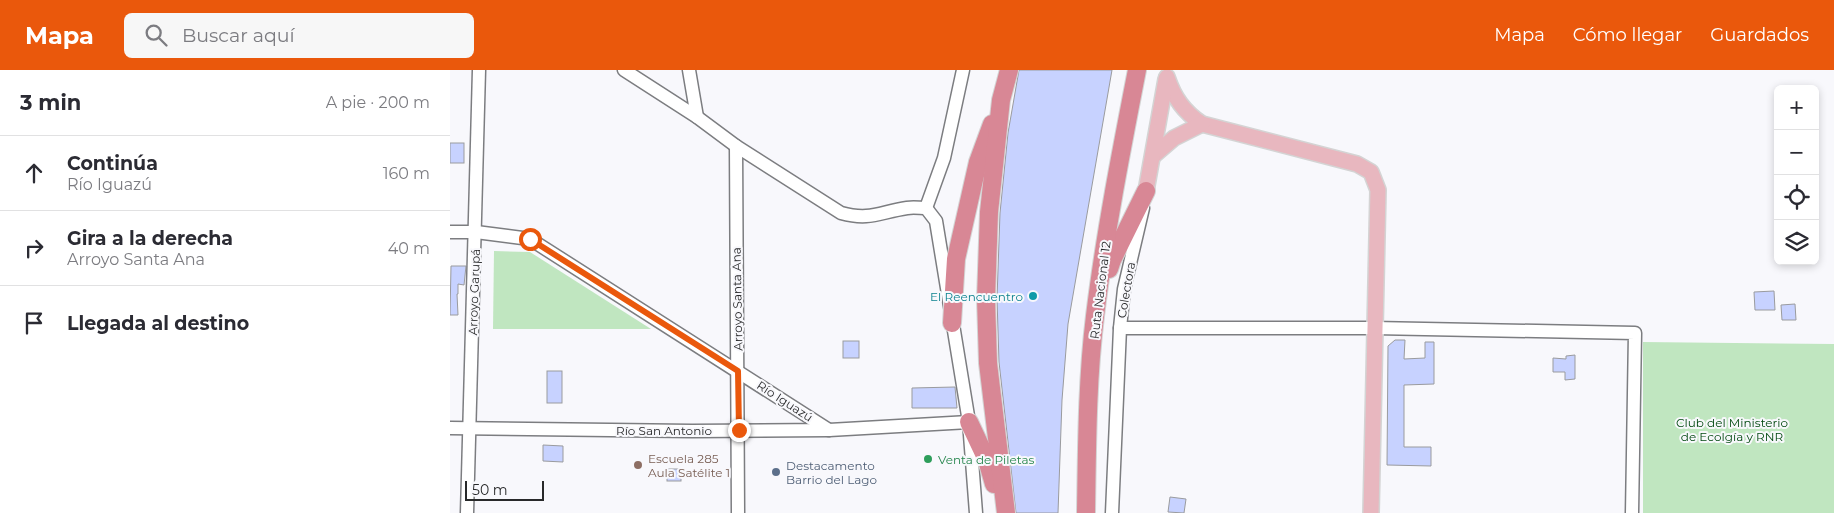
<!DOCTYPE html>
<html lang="es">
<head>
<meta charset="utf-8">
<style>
  body { margin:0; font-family:Montserrat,sans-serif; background:#f7f7f7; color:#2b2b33 }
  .controls { position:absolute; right:15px; top:15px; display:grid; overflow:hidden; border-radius:8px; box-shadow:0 2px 8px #0003 }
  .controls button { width:45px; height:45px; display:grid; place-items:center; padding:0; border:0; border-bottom:1px solid #e1e1e2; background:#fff; color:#2b2b33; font:25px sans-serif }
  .scale { position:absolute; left:15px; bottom:12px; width:79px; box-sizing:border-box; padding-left:5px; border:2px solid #28292a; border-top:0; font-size:14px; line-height:18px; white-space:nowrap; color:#28292a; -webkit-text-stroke:4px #f8f8fc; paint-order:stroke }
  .stop { position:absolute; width:15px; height:15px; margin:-11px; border:4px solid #ea580c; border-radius:50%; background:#fff }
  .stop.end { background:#ea580c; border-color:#fff; box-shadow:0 1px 5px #0008 }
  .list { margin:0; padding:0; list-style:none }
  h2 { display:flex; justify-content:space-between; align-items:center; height:65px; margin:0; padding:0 20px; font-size:21px }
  h2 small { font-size:16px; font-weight:400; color:#7c7c81 }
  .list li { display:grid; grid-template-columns:32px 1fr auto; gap:15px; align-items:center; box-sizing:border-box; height:75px; padding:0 20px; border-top:1px solid #e1e1e2 }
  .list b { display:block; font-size:19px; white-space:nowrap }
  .list p { margin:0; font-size:16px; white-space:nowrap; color:#7c7c81 }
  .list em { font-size:16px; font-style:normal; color:#7c7c81 }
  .icon { flex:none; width:28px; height:28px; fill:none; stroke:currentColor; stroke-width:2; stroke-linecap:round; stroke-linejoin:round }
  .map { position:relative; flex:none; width:1384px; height:443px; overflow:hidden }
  header { display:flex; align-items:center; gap:30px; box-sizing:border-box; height:70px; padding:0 25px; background:#ea580c; color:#fff }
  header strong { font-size:24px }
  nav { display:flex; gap:28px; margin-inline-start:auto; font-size:18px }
  .search { width:350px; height:45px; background:#f7f7f7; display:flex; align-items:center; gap:12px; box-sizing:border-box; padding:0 18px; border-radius:8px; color:#7c7c81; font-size:19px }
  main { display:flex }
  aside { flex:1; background:#fff }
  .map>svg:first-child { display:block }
</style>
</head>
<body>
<header>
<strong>Mapa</strong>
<div class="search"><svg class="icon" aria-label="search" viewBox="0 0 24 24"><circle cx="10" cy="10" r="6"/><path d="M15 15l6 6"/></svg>Buscar aquí</div>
<nav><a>Mapa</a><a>Cómo llegar</a><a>Guardados</a></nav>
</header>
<main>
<aside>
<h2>3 min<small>A pie · 200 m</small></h2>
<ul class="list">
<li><svg class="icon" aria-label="ahead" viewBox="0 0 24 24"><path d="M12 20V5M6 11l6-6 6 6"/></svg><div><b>Continúa</b><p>Río Iguazú</p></div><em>160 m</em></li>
<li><svg class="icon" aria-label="right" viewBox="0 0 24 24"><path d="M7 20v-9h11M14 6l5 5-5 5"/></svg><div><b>Gira a la derecha</b><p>Arroyo Santa Ana</p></div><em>40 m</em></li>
<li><svg class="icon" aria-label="arrive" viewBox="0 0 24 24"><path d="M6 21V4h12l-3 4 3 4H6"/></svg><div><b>Llegada al destino</b></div></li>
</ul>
</aside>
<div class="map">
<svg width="1384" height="443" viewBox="0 0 1384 443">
  <rect width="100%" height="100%" fill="#f8f8fc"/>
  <g fill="#c0e6c0">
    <polygon points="44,181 80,182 201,259 43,259"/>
    <polygon points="1193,272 1384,274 1384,443 1193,443"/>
  </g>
  <g fill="#c7d2ff" stroke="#9a9b9e">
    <polygon points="569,0 662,0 618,254 612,330 608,443 566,443 549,292 547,229 550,143 558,63"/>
    <rect x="0" y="73" width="14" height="20"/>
    <polygon points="1,196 16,196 14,215 8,214 8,224 7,224 8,245 0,245"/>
    <polygon points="1324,221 1325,240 1305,240 1304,222"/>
    <polygon points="1345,234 1346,250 1332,250 1331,235"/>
    <polygon points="945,270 955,270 954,289 975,288 975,272 984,272 984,314 954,315 954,377 981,377 981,396 937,395 938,276"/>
    <rect x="393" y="271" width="16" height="17"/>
    <polygon points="1125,285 1125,309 1115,310 1115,302 1103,302 1103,288 1116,289 1116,286"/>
    <rect x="97" y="301" width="15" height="32"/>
    <polygon points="505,317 507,338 462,338 462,318"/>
    <polygon points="93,375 113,376 113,392 93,391"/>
    <rect x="217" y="399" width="14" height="12"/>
    <polygon points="720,427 736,429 734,443 718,442"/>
  </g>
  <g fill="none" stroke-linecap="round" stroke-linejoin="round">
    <defs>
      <g id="minor">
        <path d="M174 0 247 47 286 76 391 143C420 151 430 142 457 138 463 137 470 138 476 138L486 151 519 352 526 443"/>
        <polyline points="239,0 247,47"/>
        <polyline points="286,76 288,443"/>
        <polyline points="476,138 494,88 513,0"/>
        <polyline points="0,162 26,162 80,169 379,360"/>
        <polyline points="670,258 924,258 1185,263 1182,443"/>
        <polyline points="0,358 242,361 379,360 519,352"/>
        <polyline points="17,443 29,0"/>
        <polyline points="662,443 670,258 674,219 693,138"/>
      </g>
      <g id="major">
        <path d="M717 7C724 28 734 42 752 54L907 94 921 102 928 120 921 443"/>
        <polyline points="703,86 724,68 752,54"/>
        <polyline points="696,121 716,9"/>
      </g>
      <g id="highway">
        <polyline points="659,199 662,190 696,121"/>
        <polyline points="502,253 506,189 528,92 542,54"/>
        <polyline points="519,352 537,390 544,414"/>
        <polyline points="556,443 538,293 536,229 539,142 551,30 559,0"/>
        <path d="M636 443C637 378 637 311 645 246 655 164 671 82 687 0"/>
      </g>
    </defs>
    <use href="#minor" stroke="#7c7d80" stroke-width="15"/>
    <use href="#major" stroke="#d4d4d4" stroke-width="18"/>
    <use href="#highway" stroke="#d4d4d4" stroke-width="20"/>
    <use href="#minor" stroke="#fff" stroke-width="12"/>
    <use href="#major" stroke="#e8b7bf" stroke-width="15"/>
    <use href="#highway" stroke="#d88795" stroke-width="18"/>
  </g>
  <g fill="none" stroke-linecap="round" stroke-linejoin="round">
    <polyline stroke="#ea580c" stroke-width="6" points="80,169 288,301 289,360"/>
  </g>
  <circle fill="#0f9aa8" stroke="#f8f8fc" stroke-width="2" cx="583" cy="226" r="5"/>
  <circle fill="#2e9e5b" stroke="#f8f8fc" stroke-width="2" cx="478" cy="389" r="5"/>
  <circle fill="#8d6e63" stroke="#f8f8fc" stroke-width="2" cx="188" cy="395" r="5"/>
  <circle fill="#5c6f8a" stroke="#f8f8fc" stroke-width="2" cx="326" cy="402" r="5"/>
  <g text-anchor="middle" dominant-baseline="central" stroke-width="4" stroke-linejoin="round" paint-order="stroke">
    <g font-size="12" fill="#28292a" stroke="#f8f8fc">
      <text transform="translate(650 220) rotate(-83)">Ruta Nacional 12</text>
      <text transform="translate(676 220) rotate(-80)">Colectora</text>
      <text transform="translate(24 222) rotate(-88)">Arroyo Garupá</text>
      <text transform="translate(287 229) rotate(-91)">Arroyo Santa Ana</text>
      <text transform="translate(335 331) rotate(33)">Río Iguazú</text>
      <text x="214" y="360">Río San Antonio</text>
    </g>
    <g font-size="12" fill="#0d838f" stroke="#f8f8fc" text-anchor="end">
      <text x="573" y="226">El Reencuentro</text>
    </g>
    <g font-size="12" fill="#01480f" stroke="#f8f8fc">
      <text x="1282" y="352">Club del Ministerio<tspan x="1282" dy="14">de Ecolgía y RNR</tspan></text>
    </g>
    <g font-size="12" fill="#785e54" stroke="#f8f8fc" text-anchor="start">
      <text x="198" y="388">Escuela 285<tspan x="198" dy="14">Aula Satélite 1</tspan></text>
    </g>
    <g font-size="12" fill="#27864d" stroke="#f8f8fc" text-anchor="start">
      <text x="488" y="389">Venta de Piletas</text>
    </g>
    <g font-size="12" fill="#4e5e75" stroke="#f8f8fc" text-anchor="start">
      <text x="336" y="395">Destacamento<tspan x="336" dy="14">Barrio del Lago</tspan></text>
    </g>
  </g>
</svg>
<div class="controls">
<button>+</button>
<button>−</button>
<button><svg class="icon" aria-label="locate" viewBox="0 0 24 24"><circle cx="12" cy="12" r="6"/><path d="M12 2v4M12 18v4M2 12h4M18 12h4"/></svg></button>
<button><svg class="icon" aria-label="layers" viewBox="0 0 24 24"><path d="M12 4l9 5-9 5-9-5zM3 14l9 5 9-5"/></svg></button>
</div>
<div class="scale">50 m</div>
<div class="stop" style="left:80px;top:169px"></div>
<div class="stop end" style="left:289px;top:360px"></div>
</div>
</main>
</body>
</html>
